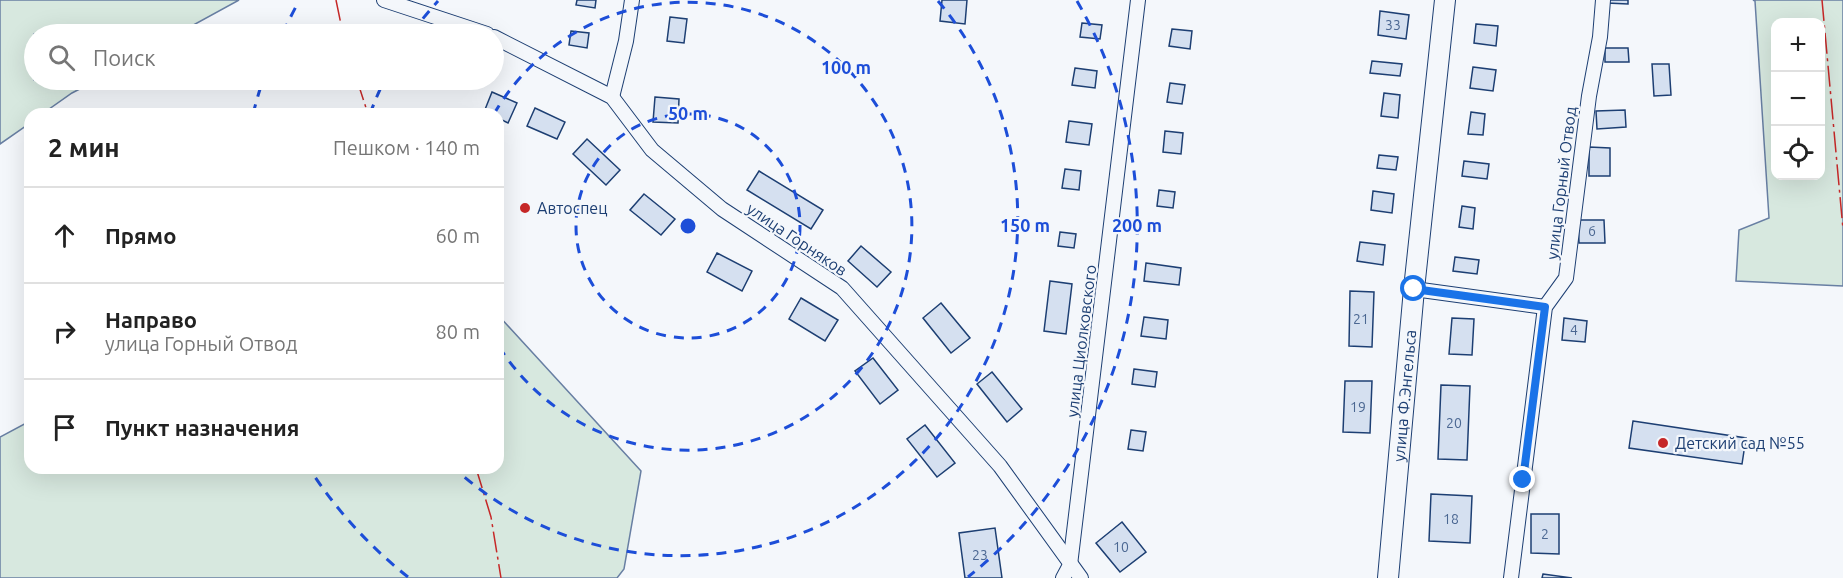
<!DOCTYPE html>
<html lang="ru">
<head>
<meta charset="utf-8">
<style>
  body { margin:0; font-family:Ubuntu,sans-serif; background:#f2f2f2; color:#222 }
  .controls { position:absolute; right:18px; top:18px; display:grid; overflow:hidden; border-radius:12px; box-shadow:0 6px 24px #0002 }
  .controls button { width:54px; height:54px; display:grid; place-items:center; padding:0; border:0; border-bottom:2px solid #e0e0e0; background:#fff; color:#222; font:30px sans-serif }
  .stop { position:absolute; width:18px; height:18px; margin:-14px; border:4px solid #1a73e8; border-radius:50%; background:#fff }
  .stop.end { background:#1a73e8; border-color:#fff; box-shadow:0 2px 6px #0008 }
  .list { margin:0; padding:0; list-style:none }
  h2 { display:flex; justify-content:space-between; align-items:center; height:78px; margin:0; padding:0 24px; font-size:26px }
  h2 small { font-size:20px; font-weight:400; color:#767676 }
  .list li { display:grid; grid-template-columns:39px 1fr auto; gap:18px; align-items:center; box-sizing:border-box; height:96px; padding:0 24px; border-top:2px solid #e0e0e0 }
  .list b { display:block; font-size:22px; white-space:nowrap }
  .list p { margin:0; font-size:20px; white-space:nowrap; color:#767676 }
  .list em { font-size:20px; font-style:normal; color:#767676 }
  .icon { flex:none; width:33px; height:33px; fill:none; stroke:currentColor; stroke-width:2; stroke-linecap:round; stroke-linejoin:round }
  .map { position:relative; flex:none; width:1843px; height:578px; overflow:hidden }
  .search { position:absolute; background:#fff; box-shadow:0 6px 24px #0002; left:24px; top:24px; width:480px; height:66px; display:flex; align-items:center; gap:15px; box-sizing:border-box; padding:0 21px; border-radius:33px; color:#767676; font-size:22px }
  .panel { position:absolute; background:#fff; box-shadow:0 6px 24px #0002; left:24px; top:108px; width:480px; height:366px; border-radius:18px }
  .map>svg:first-child { display:block }
</style>
</head>
<body>
<div class="map">
<svg width="1843" height="578" viewBox="0 0 1843 578">
  <rect width="100%" height="100%" fill="#f4f7fb"/>
  <g fill="#d7e8df" stroke="#687fa3" stroke-width="1.5" fill-rule="evenodd">
    <polygon points="0,0 239,0 177,34 34,34 34,80 97,80 72,93 42,114 30,114 30,123 0,144"/>
    <path d="M1753 0H1843V286L1736 281 1739 230 1769 218 1755 1ZM1820 22V176H1776V22Z"/>
    <polygon points="498,315 641,471 624,569 617,578 0,578 0,437 30,421 30,468 498,468"/>
  </g>
  <g fill="#d5e0f0" stroke="#1d3f73" stroke-width="1.5">
    <polygon points="577,0 596,0 595,8 576,5"/>
    <polygon points="942,0 967,0 965,24 940,21"/>
    <polygon points="1607,0 1628,0 1628,4 1607,3"/>
    <polygon points="1380,11 1409,15 1406,39 1378,35"/>
    <polygon points="670,17 687,19 684,43 667,41"/>
    <polygon points="1082,23 1102,25 1100,39 1080,37"/>
    <polygon points="1476,24 1498,26 1496,46 1474,43"/>
    <polygon points="1172,29 1192,31 1190,49 1169,46"/>
    <polygon points="571,31 589,33 587,48 569,45"/>
    <polygon points="1605,48 1628,48 1629,62 1605,62"/>
    <polygon points="1372,61 1402,64 1400,76 1370,73"/>
    <polygon points="1652,64 1669,64 1671,95 1654,96"/>
    <polygon points="1473,67 1496,70 1493,91 1470,88"/>
    <polygon points="1075,68 1097,71 1095,88 1072,85"/>
    <polygon points="1170,83 1185,85 1182,104 1167,102"/>
    <polygon points="492,92 517,103 508,123 498,118 498,114 489,114 484,112"/>
    <polygon points="1384,93 1400,95 1398,118 1381,116"/>
    <polygon points="655,97 679,99 678,123 653,122"/>
    <polygon points="535,108 565,122 557,139 527,126"/>
    <polygon points="1625,110 1626,127 1597,129 1596,111"/>
    <polygon points="1471,112 1485,114 1483,135 1468,134"/>
    <polygon points="1069,121 1092,124 1089,145 1066,142"/>
    <polygon points="1165,131 1183,133 1181,154 1163,152"/>
    <polygon points="587,139 620,170 606,185 573,154"/>
    <polygon points="1589,147 1610,148 1610,176 1589,176"/>
    <polygon points="1379,155 1398,157 1396,170 1377,168"/>
    <polygon points="1464,161 1489,164 1487,179 1462,176"/>
    <polygon points="1065,169 1081,171 1079,190 1062,188"/>
    <polygon points="759,171 823,210 811,229 747,190"/>
    <polygon points="1159,190 1175,192 1173,208 1157,206"/>
    <polygon points="1373,191 1394,194 1392,213 1371,210"/>
    <polygon points="644,194 675,219 661,235 630,210"/>
    <polygon points="1462,206 1475,208 1473,229 1459,227"/>
    <polygon points="1578,220 1604,220 1605,243 1579,243"/>
    <polygon points="1060,232 1076,234 1074,248 1058,246"/>
    <polygon points="1360,242 1385,245 1383,265 1357,261"/>
    <polygon points="861,246 891,272 877,287 848,261"/>
    <polygon points="717,253 752,271 742,291 707,272"/>
    <polygon points="1455,257 1479,260 1477,274 1453,271"/>
    <polygon points="1146,263 1181,268 1179,285 1144,281"/>
    <polygon points="1050,281 1072,284 1066,334 1044,331"/>
    <polygon points="1350,291 1374,292 1372,347 1349,346"/>
    <polygon points="801,298 838,320 825,341 789,319"/>
    <polygon points="941,303 970,338 951,353 923,318"/>
    <polygon points="1144,317 1168,320 1166,339 1141,336"/>
    <polygon points="1452,318 1474,319 1472,355 1449,354"/>
    <polygon points="1564,318 1587,321 1585,342 1562,340"/>
    <polygon points="873,358 898,390 880,404 855,371"/>
    <polygon points="1134,369 1157,372 1155,387 1132,384"/>
    <polygon points="992,372 1022,409 1007,422 977,384"/>
    <polygon points="1345,381 1372,381 1370,433 1343,432"/>
    <polygon points="1441,385 1470,386 1467,460 1438,459"/>
    <polygon points="1633,421 1746,438 1742,464 1629,448"/>
    <polygon points="925,425 955,463 937,477 907,439"/>
    <polygon points="1131,430 1146,432 1143,451 1128,449"/>
    <polygon points="1431,494 1472,496 1470,543 1429,541"/>
    <polygon points="1531,514 1559,514 1559,554 1531,553"/>
    <polygon points="1122,522 1146,552 1120,572 1096,543"/>
    <polygon points="995,528 1002,578 965,578 959,533"/>
    <polygon points="1543,574 1572,578 1542,578"/>
  </g>
  <g fill="none" stroke-linecap="round" stroke-linejoin="round">
    <defs>
      <g id="street">
        <polyline points="384,0 487,34"/>
        <polyline points="494,37 612,97 652,150 722,209 842,288 1000,466 1081,578"/>
        <polyline points="612,97 626,41 632,0"/>
        <polyline points="1414,289 1545,307"/>
        <polyline points="1063,578 1070,565 1138,0"/>
        <polyline points="1511,578 1545,307 1566,278 1589,96 1600,37 1603,0"/>
      </g>
      <g id="secondary">
        <path id="s1" d="M1388 578 1414 289 1445 0"/>
      </g>
    </defs>
    <use href="#street" stroke="#1d3f73" stroke-width="16"/>
    <use href="#secondary" stroke="#1d3f73" stroke-width="22"/>
    <use href="#street" stroke="#f4f7fb" stroke-width="14"/>
    <use href="#secondary" stroke="#f4f7fb" stroke-width="20"/>
    <g stroke="#c62828" stroke-width="1.5" stroke-dasharray="21 4.5 3 4.5" stroke-linecap="butt">
      <polyline points="336,0 343,34"/>
      <polyline points="1822,0 1843,229"/>
      <polyline points="357,80 368,114"/>
      <polyline points="476,468 491,517 501,578"/>
    </g>
  </g>
  <g fill="none" stroke-linecap="round" stroke-linejoin="round">
    <polyline stroke="#1a73e8" stroke-width="8" points="1414,289 1545,307 1523,480"/>
  </g>
  <g fill="none" stroke="#1d4ed8" stroke-width="3" stroke-dasharray="10 8">
    <circle cx="688" cy="226" r="112"/>
    <path d="M494 114A224 224 0 1 1 498 345"/>
    <path d="M370 114A337 337 0 0 1 384 81M412 33A337 337 0 0 1 438 1M938 1A337 337 0 0 1 454 468"/>
    <path d="M408 577A449 449 0 0 1 311 471M253 114A449 449 0 0 1 263 80M283 33A449 449 0 0 1 299 1M1077 1A449 449 0 0 1 968 577"/>
  </g>
  <g fill="#c62828" stroke="#f4f7fb" stroke-width="2">
    <circle cx="525" cy="208" r="6"/>
    <circle cx="1663" cy="443" r="6"/>
  </g>
  <g text-anchor="middle" dominant-baseline="central" stroke-width="4.5" stroke-linejoin="round" paint-order="stroke">
    <g font-size="14" fill="#4b6792">
      <text x="1393" y="25">33</text>
      <text x="1592" y="231">6</text>
      <text x="1361" y="319">21</text>
      <text x="1574" y="330">4</text>
      <text x="1358" y="407">19</text>
      <text x="1454" y="423">20</text>
      <text x="1451" y="519">18</text>
      <text x="1545" y="534">2</text>
      <text x="1121" y="547">10</text>
      <text x="980" y="555">23</text>
    </g>
    <g font-size="16" fill="#1d3f73" stroke="#f4f7fb">
      <text transform="translate(1561 183) rotate(-83)">улица Горный Отвод</text>
      <text transform="translate(797 239) rotate(34)">улица Горняков</text>
      <text transform="translate(1081 341) rotate(-83)">улица Циолковского</text>
      <text stroke="none"><textPath href="#s1" startOffset="183">улица Ф.Энгельса</textPath></text>
    </g>
    <g font-size="16" fill="#1d3f73" stroke="#f4f7fb" text-anchor="start">
      <text x="537" y="208">Автоспец</text>
      <text x="1675" y="443">Детский сад №55</text>
    </g>
  </g>
  <circle cx="688" cy="226" r="9" fill="#1d4ed8" stroke="#f4f7fb" stroke-width="3"/>
  <g font-size="18" text-anchor="middle" font-weight="bold" fill="#1d4ed8" stroke="#f4f7fb" stroke-width="4.5" stroke-linejoin="round" paint-order="stroke">
    <text x="846" y="74">100 m</text>
    <text x="688" y="120">50 m</text>
    <text x="1025" y="232">150 m</text>
    <text x="1137" y="232">200 m</text>
  </g>
</svg>
<div class="controls">
<button>+</button>
<button>−</button>
<button><svg class="icon" aria-label="locate" viewBox="0 0 24 24"><circle cx="12" cy="12" r="6"/><path d="M12 2v4M12 18v4M2 12h4M18 12h4"/></svg></button>
</div>
<div class="stop" style="left:1414px;top:289px"></div>
<div class="stop end" style="left:1523px;top:480px"></div>
<div class="search"><svg class="icon" aria-label="search" viewBox="0 0 24 24"><circle cx="10" cy="10" r="6"/><path d="M15 15l6 6"/></svg>Поиск</div>
<section class="panel">
<h2>2 мин<small>Пешком · 140 m</small></h2>
<ul class="list">
<li><svg class="icon" aria-label="ahead" viewBox="0 0 24 24"><path d="M12 20V5M6 11l6-6 6 6"/></svg><div><b>Прямо</b></div><em>60 m</em></li>
<li><svg class="icon" aria-label="right" viewBox="0 0 24 24"><path d="M7 20v-9h11M14 6l5 5-5 5"/></svg><div><b>Направо</b><p>улица Горный Отвод</p></div><em>80 m</em></li>
<li><svg class="icon" aria-label="arrive" viewBox="0 0 24 24"><path d="M6 21V4h12l-3 4 3 4H6"/></svg><div><b>Пункт назначения</b></div></li>
</ul>
</section>
</div>
</body>
</html>
